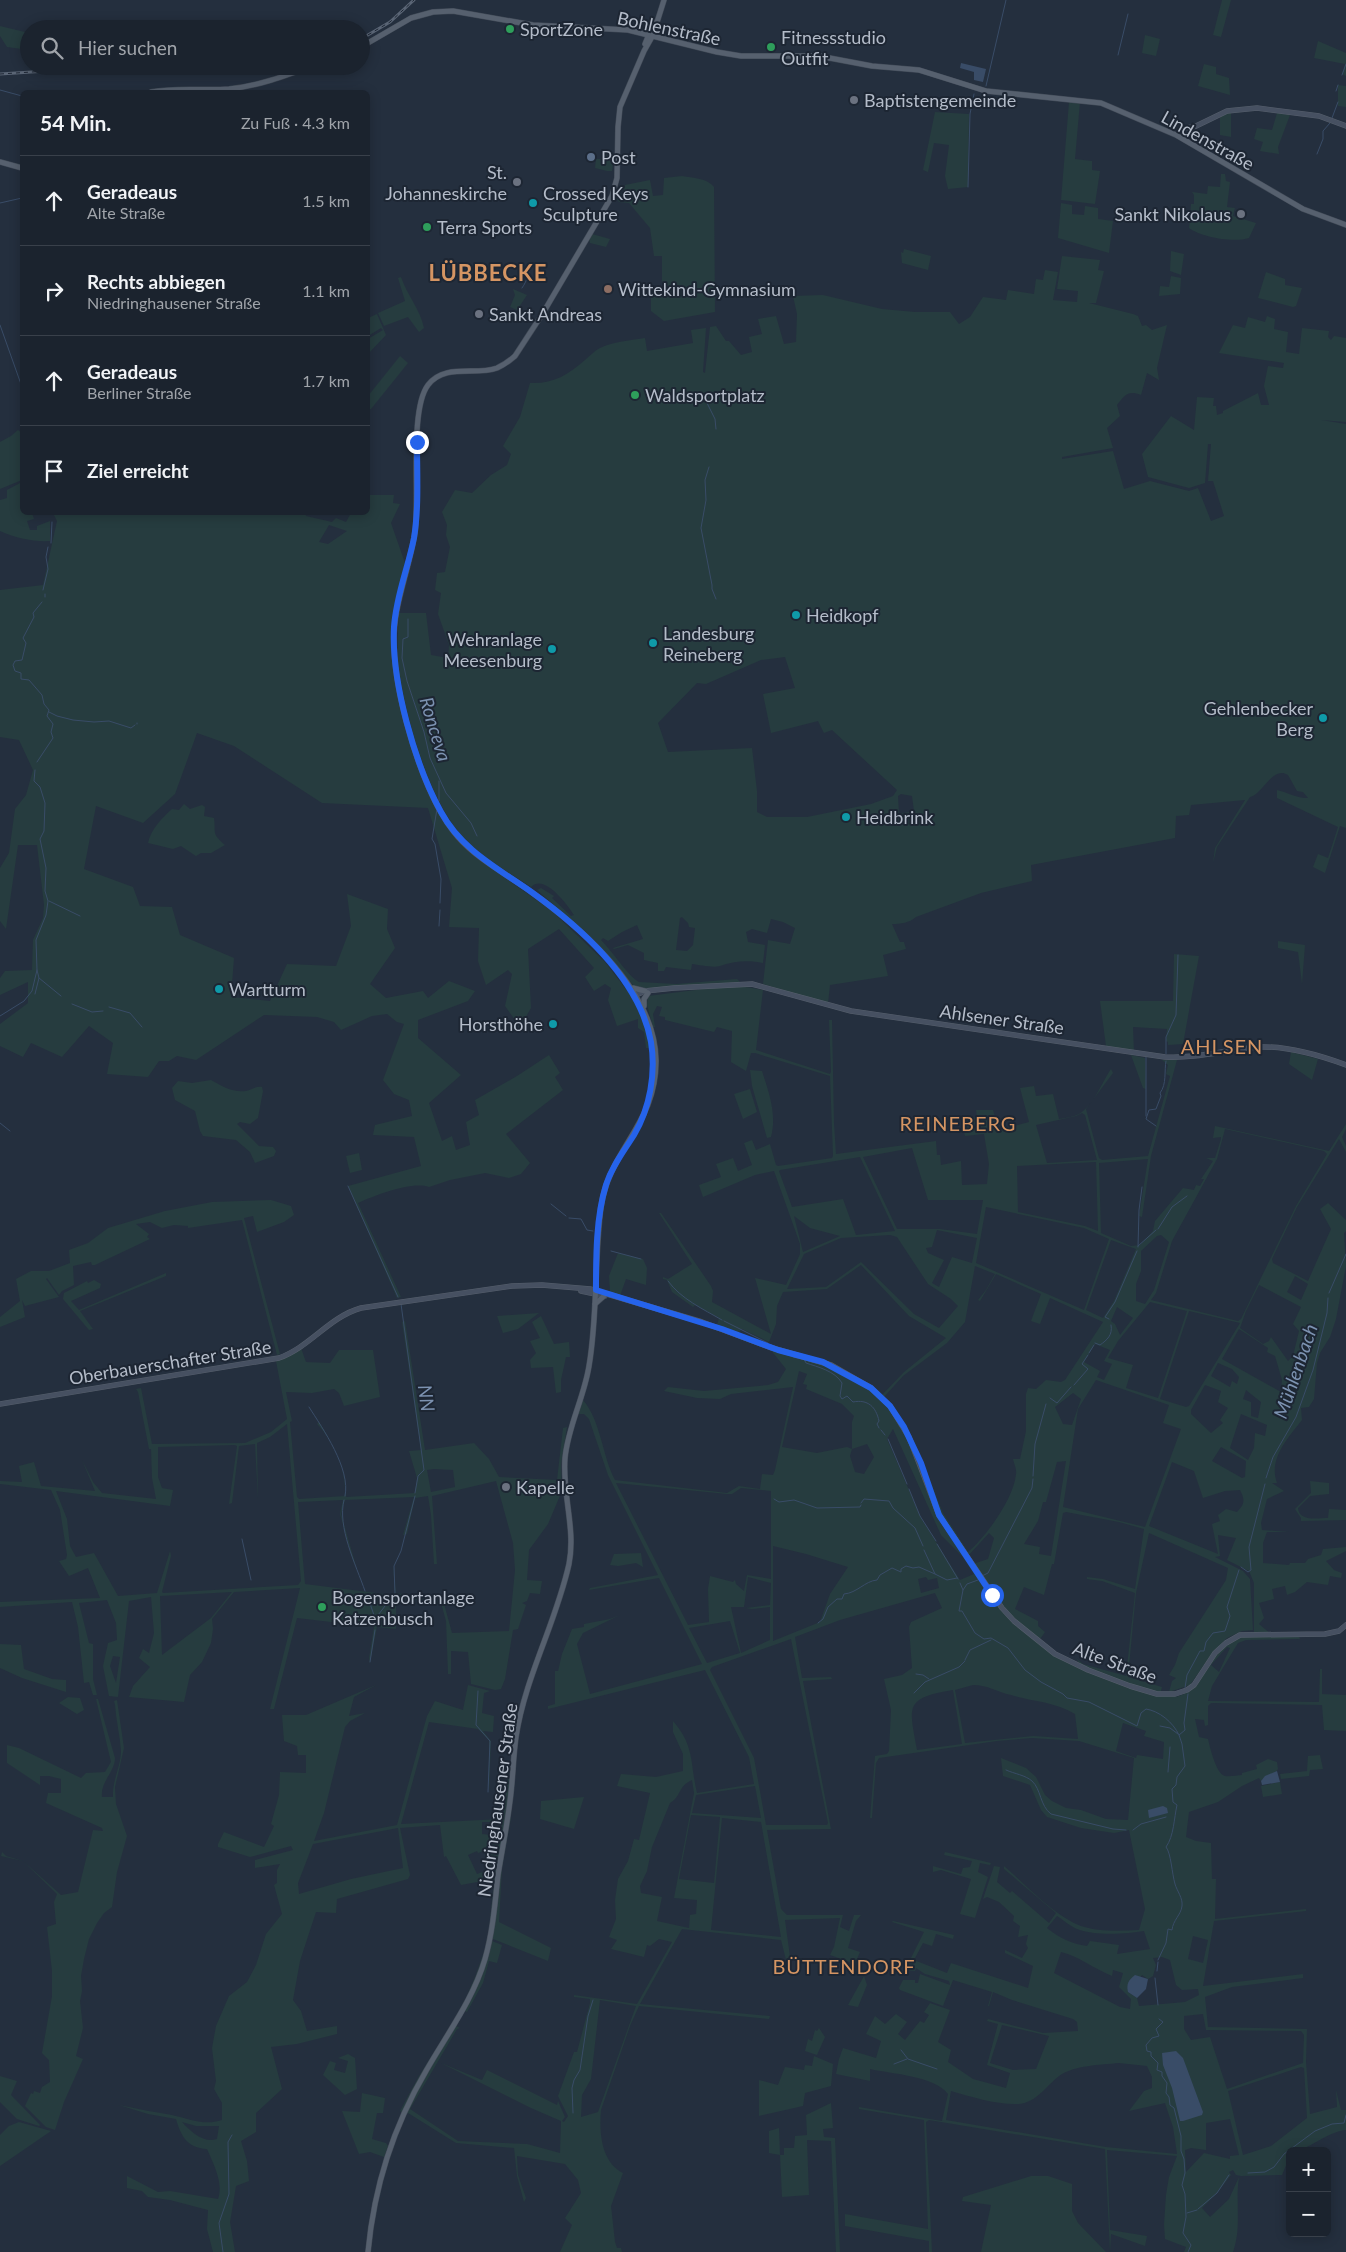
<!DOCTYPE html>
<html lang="de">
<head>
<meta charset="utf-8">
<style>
  body { margin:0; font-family:Lato,sans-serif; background:#242b36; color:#f1f3f6 }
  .controls { position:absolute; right:15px; bottom:15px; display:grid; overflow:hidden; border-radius:8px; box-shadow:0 2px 12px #0003 }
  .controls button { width:45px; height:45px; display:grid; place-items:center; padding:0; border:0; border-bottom:1px solid #39404a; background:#1b232e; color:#f1f3f6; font:25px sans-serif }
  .stop { position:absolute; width:15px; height:15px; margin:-11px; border:4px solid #2563eb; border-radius:50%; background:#fff }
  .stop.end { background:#2563eb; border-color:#fff; box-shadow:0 1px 5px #0008 }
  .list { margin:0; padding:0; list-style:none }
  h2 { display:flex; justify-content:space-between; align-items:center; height:65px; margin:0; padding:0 20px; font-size:21px }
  h2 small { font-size:16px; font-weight:400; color:#a0a4aa }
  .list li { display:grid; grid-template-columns:32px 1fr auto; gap:15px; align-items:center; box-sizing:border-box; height:90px; padding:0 20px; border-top:1px solid #39404a }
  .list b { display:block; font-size:19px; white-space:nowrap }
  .list p { margin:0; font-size:16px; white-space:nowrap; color:#a0a4aa }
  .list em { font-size:16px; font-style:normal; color:#a0a4aa }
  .icon { flex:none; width:28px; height:28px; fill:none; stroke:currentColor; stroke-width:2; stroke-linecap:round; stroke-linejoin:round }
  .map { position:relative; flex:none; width:1346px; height:2252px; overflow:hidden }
  .search { position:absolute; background:#1b232e; box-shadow:0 2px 12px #0003; left:20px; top:20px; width:350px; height:55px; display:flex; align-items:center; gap:12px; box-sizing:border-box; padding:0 18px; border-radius:28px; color:#a0a4aa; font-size:19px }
  .panel { position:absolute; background:#1b232e; box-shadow:0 2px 12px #0003; left:20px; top:90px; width:350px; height:425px; border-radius:8px }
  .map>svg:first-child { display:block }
</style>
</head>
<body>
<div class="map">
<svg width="1346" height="2252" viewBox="0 0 1346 2252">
  <rect width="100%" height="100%" fill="#242f3e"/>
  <g fill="#263c3f" fill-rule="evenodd">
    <polygon points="1222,0 1231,0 1221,37 1213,35"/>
    <polygon points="0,26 29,33 29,50 7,47 0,36"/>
    <polygon points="1145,35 1160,39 1156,56 1142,53"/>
    <polygon points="1318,41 1346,53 1346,76 1342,74 1345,64 1314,58"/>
    <polygon points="1204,64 1216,67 1216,74 1229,78 1230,95 1198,86"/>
    <polygon points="1338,85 1346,86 1346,107 1338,106"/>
    <polygon points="1069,102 1080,102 1075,159 1092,161 1092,170 1100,171 1095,204 1061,200"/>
    <polygon points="935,112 969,114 968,187 948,189 945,176 949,145 934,143 928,172 923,170"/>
    <polygon points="1230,112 1231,113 1231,137 1220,135 1220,116"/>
    <polygon points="1277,113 1290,115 1278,147 1279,154 1260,151 1263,142 1254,139 1257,128 1272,130"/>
    <polygon points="602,154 607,154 607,158 614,158 612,171 607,171 595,168 596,159 602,159"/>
    <path d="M1221 174H1225L1226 181 1230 182 1227 207 1235 208 1233 216 1256 223 1249 238C1233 243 1201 237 1189 228L1191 204H1194V195L1192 192 1207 194 1208 186 1220 187Z"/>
    <path d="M682 176C693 178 707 178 714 187L715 312 664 321 651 311V286H662V256H654L650 228 629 203 619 202 616 198 623 192 625 185 650 180 653 196 663 195 664 178Z"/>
    <polygon points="1061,203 1072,205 1072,214 1084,215 1085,206 1098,208 1098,219 1113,221 1109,253 1058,238"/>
    <polygon points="592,234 610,239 606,247 590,243 589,239"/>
    <polygon points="904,249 931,256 928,270 902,263 901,252 903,253"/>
    <polygon points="1171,251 1184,254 1181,275 1170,271"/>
    <path d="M1062 256 1100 260 1098 270 1104 271 1096 303H1089L1133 314 1138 316 1142 326 1146 325 1152 330 1167 325 1157 368 1159 380 1147 373 1141 395C1128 390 1125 395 1117 405L1120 416 1107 428 1113 448 1062 457V459L1113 451 1124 489 1150 481 1189 491 1198 488 1211 521 1224 516 1213 481H1208L1211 444H1208L1205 483 1189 488 1148 477 1142 454 1171 416 1194 430 1197 397 1214 398 1213 406H1216L1217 415 1223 413V411L1258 393 1261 405H1269L1264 386 1268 366 1283 368 1284 363 1219 353 1233 325 1245 328 1248 317 1265 322 1267 316 1275 319 1274 329 1288 332 1286 352 1299 354 1302 328 1329 331 1328 337 1331 340 1334 336 1346 338V422L1321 420 1346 424V828L1340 826 1325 873 1313 867 1318 854 1328 858 1338 827 1277 798V790C1287 792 1298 799 1308 798L1303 792 1297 791 1288 775C1273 765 1263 794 1250 797L1217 847 1213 863 1215 848 1245 800 1191 805 1189 815 1176 816 1175 838 1031 865 1032 881 981 893 916 917C909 923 901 924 892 924L900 942H904L906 949 883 955 888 976 830 985 828 1004 763 984 768 940 790 944 795 928 783 922 771 919 767 933 752 929 746 932 748 942 765 945 763 963C749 960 733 961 720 966 713 968 700 965 692 964L691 970 666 967 664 971H658V963L644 960V953L628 945 614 949 613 948 643 939 637 925 622 932 608 941 603 938 601 940C612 951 629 977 639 982L676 984 737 979 740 982 643 989 634 986 595 941 537 890 541 888 554 896 552 898 571 916 574 915C567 904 544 873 531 887 505 870 478 855 458 831 427 794 404 711 398 663 397 646 398 630 399 613H426L431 655 448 658 449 645 438 614 441 593 435 590 437 573 445 572 450 547 446 535 447 525 442 512 455 490 472 493 491 475 507 465 511 454 503 446 520 417 530 383C553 384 568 375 585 360 590 356 594 351 600 348 611 342 633 340 645 338L647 351 693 343 691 330 706 328 703 372 705 373 710 327 716 326 726 341H729L741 355 752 352 749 337 762 334 758 319 776 316 784 344 796 342 797 314 793 296 823 295 882 309 915 312H950L959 324 970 317 983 297 1006 300 1008 290 1034 294 1036 279 1043 280 1045 270 1058 272 1053 300 1077 302 1078 291 1057 289ZM785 657 795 688 763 694 771 733 818 721 824 733 832 730 897 790 893 796 871 804 807 817H767L757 812V791L752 748 668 752 658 723 697 683 706 684 761 660ZM901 794 912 796 914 811 899 814 898 796ZM682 917 688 923 689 927 695 928 693 945 687 951 676 950 680 918Z"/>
    <polygon points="1266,272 1285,279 1285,285 1302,288 1296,306 1293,307 1258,298"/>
    <polygon points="1171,276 1181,278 1180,294 1159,296 1160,286 1169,287"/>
    <path d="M401 277C407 295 420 309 424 328L419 332 408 317 384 326 378 313 405 301 398 278Z"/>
    <polygon points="513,289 527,295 517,310 510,307 515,295"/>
    <polygon points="377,314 386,335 368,354 368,339 383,330 381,328 368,336 368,318"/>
    <polygon points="400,356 408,363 371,409 368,410 368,396"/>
    <polygon points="18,430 22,433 21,452 22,480 0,489 0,442 11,436"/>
    <path d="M22 482V512L32 513 34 519 27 521 30 530H37V526L50 521V541C34 542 15 538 0 531V500L7 498V490Z"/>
    <path d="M368 495H394L393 503 400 504 391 523 405 563 393 613 391 640 393 658 399 693 435 805 456 839 470 853 552 911 605 962 632 997 646 1029 649 1048H646L644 1032 638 1028V1019L617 1026 608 1000 611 988 605 984 594 991 585 977 594 968 559 929 528 949 531 1008 520 1027 505 1006 512 974 508 970 486 985 478 961 479 928 449 927 452 888 428 808 322 803 234 746 197 733 175 794 143 823 96 806 84 869 133 887 140 906 172 907 180 935 234 958 231 997 270 1001 287 964 336 966 351 926 347 894 388 909 387 929 395 948 370 984 386 998 423 991 428 998 449 981 475 991 468 1001 418 1020V1038L461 1075 429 1103 442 1141 452 1136 456 1150 470 1145 466 1122 479 1115 475 1100 517 1076 549 1055 560 1073 555 1077 563 1090 506 1134 530 1163 521 1174 509 1178 485 1173 450 1180 429 1187C412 1181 376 1195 358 1203L401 1297 397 1298 348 1186 421 1166 414 1137 373 1135 375 1125 412 1116 409 1100 394 1094 383 1080 404 1024 397 1022 387 1014 372 1016 341 1030 334 1022 317 1017 264 1015 196 1060 177 1056 169 1061H159L148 1077 107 1074 113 1043 89 1026 62 1057 31 1043 23 1057 0 1046V1024L28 1003V982L0 995V978L5 971 32 970 33 940 43 918 44 905 37 845H18L6 929 0 921V868L9 853 15 809 26 795 33 770 19 740 0 737V590L43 585 57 521 53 513 305 512 306 516 332 522 336 518 346 522 351 513 368 512ZM329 525 347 531 328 544 319 542Z"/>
    <path d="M184 804 190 809 202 805 205 807 204 816 214 818C216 833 211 833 225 845L211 853H201L196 856 181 846 173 849 148 843C151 829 162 818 172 809L179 810Z"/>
    <polygon points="1278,941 1305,945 1302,984 1298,952 1278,948"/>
    <polygon points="1174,954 1199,956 1183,1044 1168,1045 1168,1042 1166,1041 1167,1029 1133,1027 1134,1051 1106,1046 1100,1001 1173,1001"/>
    <path d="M735 985 763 990 756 1050 830 1074 831 1072 829 1020H832L834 1123 836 1154 936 1141 937 1155H940L941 1165 961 1161 962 1185 987 1184 989 1164 984 1134 965 1136 961 1119 977 1117 976 1110H993L999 1130 1029 1122 1020 1088 1034 1086 1036 1096 1053 1094 1059 1119C1065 1118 1073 1117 1079 1114 1094 1105 1102 1082 1111 1069L1113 1073 1086 1109 1099 1158 1102 1160 1148 1156 1170 1076 1166 1074 1168 1065 1162 1060H1177L1151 1156 1142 1217 1139 1216 1148 1159 1099 1163 1101 1233 1131 1246 1140 1245 1153 1231 1155 1221 1183 1188 1194 1190 1196 1185 1200 1186 1204 1179H1201L1213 1161 1206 1158H1215L1221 1139V1137L1213 1138 1215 1126 1329 1151 1346 1124V1129L1342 1137 1346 1146V1152L1339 1139 1297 1207 1272 1259 1273 1263 1308 1281 1331 1229 1320 1209 1328 1203 1346 1220V1231L1344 1233 1346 1266 1336 1319 1330 1337 1320 1353 1317 1363 1314 1399 1309 1407 1301 1408 1302 1420C1288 1438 1268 1459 1277 1483H1272L1284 1491 1267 1499 1261 1523 1262 1530 1289 1532H1267L1263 1543V1563L1289 1565 1290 1563H1305L1308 1559 1321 1555 1323 1549 1346 1547V1551L1326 1561 1334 1570 1342 1573 1341 1578 1330 1576 1328 1585 1307 1582 1295 1592 1287 1595 1285 1586 1272 1589 1274 1599 1259 1603 1264 1618 1259 1624 1272 1635H1298L1300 1639 1246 1640 1238 1643 1212 1686 1208 1701 1319 1702 1320 1669H1322V1694L1346 1695V1731L1324 1730 1322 1705 1211 1703 1208 1706V1725L1205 1726 1204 1720 1195 1719 1199 1737 1208 1739C1210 1747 1216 1774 1225 1776 1230 1777 1237 1775 1242 1775V1773L1257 1769 1256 1765 1268 1759 1277 1762 1278 1769C1275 1775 1266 1775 1261 1781L1259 1778 1242 1786 1218 1802 1189 1812 1186 1837 1196 1841 1211 1843 1212 1879H1216L1215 1919 1306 1909V1911L1214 1921 1203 1986 1303 1974V1978L1232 1987 1205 1997 1208 2027 1307 2029 1306 2062 1310 2114 1337 2107 1336 2090 1341 2110H1346V2130C1325 2132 1310 2151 1290 2151V2156L1282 2175 1241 2176 1236 2175 1233 2170 1229 2172 1231 2175 1217 2193 1202 2208 1210 2217 1229 2199 1239 2177C1235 2202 1242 2227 1233 2252H1184L1186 2247 1165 2239 1164 2225 1166 2195 1169 2177 1177 2156 1107 2150 1110 2230 1147 2236 1145 2246 1111 2234 1110 2252 1105 2149 929 2120 926 2122 932 2252H929V2241L845 2226V2214L928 2229 924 2120 859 2109V2107L942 2121 948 2094C935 2076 892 2074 870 2069V2081L836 2074 839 2059 843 2048 876 2058 881 2041 866 2034 875 2016 885 2024 896 2014 907 2022 898 2034 905 2040 920 2021 924 2023 929 2015 924 2012 930 2003 950 2010 938 2042 951 2050 948 2062 973 2079 1006 2088 1010 2073 987 2065 998 2024 987 2021 988 2019 1043 2033 1078 2031 1077 2022 1073 2019 1012 2000 993 1992 989 2006H988L992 1992 953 1980 943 2006 900 1990 899 1988 903 1980H915V1983H918L920 1974 950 1985 949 1981 925 1974 916 1968 915 1971 905 1970 924 1932 892 1922 893 1921 954 1935 953 1939 936 1934 932 1946 923 1943 914 1960 947 1973 951 1963 1028 1988 1033 1966 1005 1953V1950L1022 1958 1028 1948 1026 1944 1028 1935 1018 1937 1020 1926 1013 1921 1014 1916 999 1902 987 1897 983 1899 994 1866 1000 1867 997 1882 1010 1893 1012 1891 1049 1923 1056 1913 1004 1869V1866C1026 1885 1054 1916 1081 1926 1099 1932 1120 1931 1139 1930L1145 1909 1129 1830 1114 1833 1081 1828 1047 1817 1041 1810 1030 1785 1003 1776 1001 1758 1026 1768 1036 1777 1045 1795 1052 1801 1066 1808 1081 1810 1106 1819 1128 1820 1134 1758 1079 1741 1032 1738 997 1741 879 1758 876 1763 872 1818H870L875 1756 887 1754 889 1751 891 1710 884 1679 902 1675 912 1668 909 1627 911 1622 942 1608 935 1593 840 1620 795 1637 802 1678 831 1677 832 1679 803 1681 831 1829 767 1830 781 1909 787 1915H843L840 1927 849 1931 854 1915H861L856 1921 848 1948 860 1952 855 1964 830 1955 834 1947 840 1918 785 1920 791 1964H787L781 1940 682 1929 640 2004 770 2016 769 2019 639 2006 630 2026 601 2110C599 2132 601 2162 623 2173L611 2206 615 2242 617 2248H621L622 2252H560L572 2225 565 2218 581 2193 578 2180 565 2164 517 2156 518 2175 526 2198 524 2202 517 2176 514 2148 456 2143 408 2113 406 2115 400 2111 419 2076 462 2007 475 1977 484 1952 489 1930 494 1881 488 1880 461 1885 446 1856 444 1857 440 1825 400 1828 410 1875 408 1879 337 1899 336 1913 316 1912 300 1961 293 2000 301 2011 307 2031 337 2026V2034L297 2044 271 2047 282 2089 256 2113V2132L241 2141 247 2161 249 2181 236 2186 230 2222 235 2252H213L207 2229 208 2210 170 2200 148 2197 142 2191 127 2188V2176L158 2192 170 2191 218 2199C224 2183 213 2163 207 2149 187 2148 181 2136 176 2119L148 2114 119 2105C137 2109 155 2112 172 2115 189 2119 204 2126 222 2120V2103L214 2089 216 2081 212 2048 216 2026 229 1996 247 1982 256 1965 266 1934 282 1914 274 1885 277 1883V1870L280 1864 255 1868V1860L293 1850 291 1846 250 1857 218 1847V1844L224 1832 264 1847 274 1826 271 1824 279 1795 280 1772 306 1773V1755H298L297 1746 284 1741 282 1715H306L376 1685 354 1697 349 1716 365 1713 350 1721 345 1727 324 1813 314 1841 397 1825 427 1716 435 1701 463 1710 468 1685 490 1691 484 1693 482 1713 494 1716 493 1732 483 1731 491 1741 489 1793V1740L478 1729 429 1722 401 1824 502 1819 508 1779H515L509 1818H511L502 1868 499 1922 551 1948 548 1961 493 1939 492 1941 502 1945 497 1963 489 1961 483 1983 467 2012 465 2011 456 2026 460 2028 457 2029 410 2109 458 2141 527 2144 560 2153 561 2121 531 2108 441 2063 482 2080 487 2070 557 2105 558 2101 565 2117 562 2121 564 2122 568 2116 558 2096 574 2052H577L590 2003V1999L574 1997V1995L637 2004 672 1942 659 1939 650 1946 647 1945 644 1957 611 1949 617 1940 609 1937 616 1919 615 1900 618 1879 628 1861 634 1839 639 1840 650 1793 617 1786 621 1774 656 1777 683 1771V1754L673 1732V1721C695 1746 690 1764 697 1793L754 1784 749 1757 705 1670 548 1709V1706L555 1704V1671H558L562 1654 572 1629 584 1627V1624L610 1619 620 1615 583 1633 577 1644 590 1694 702 1664 659 1578 589 1590 590 1588 658 1575 608 1475 589 1419 584 1414H578L583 1400C601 1421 602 1455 615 1480L727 1493 739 1486 760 1489 762 1474 773 1475 775 1470 793 1387 731 1394 720 1399 697 1398 664 1391 668 1387 704 1391 768 1385 778 1382 786 1369 770 1349 821 1360 820 1362 852 1381 854 1379 873 1392 897 1416V1412L913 1440 943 1513 968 1552C986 1537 1014 1498 1016 1474 1017 1469 1014 1464 1013 1459H1020L1026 1431V1394L1028 1388 1036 1389 1046 1380 1061 1382 1065 1380 1103 1322 1050 1298 1040 1324 1031 1321 1041 1294 996 1274 980 1301 978 1300 986 1290 995 1274 975 1266 965 1322 947 1343 903 1376 884 1397 882 1395 904 1372 946 1338 909 1316 861 1265 827 1289 783 1292 777 1306 776 1324 769 1342 742 1329 738 1333 717 1325 719 1318 695 1305 693 1307 672 1292 667 1280 663 1279V1277L668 1279 692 1264 659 1213H661L711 1286 713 1291 712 1302 771 1334 755 1278 786 1285 800 1254V1244L774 1171 755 1175 703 1197 699 1185 721 1177 716 1164 733 1158 738 1171 752 1165 744 1143 752 1140 756 1150 770 1144 776 1165 778 1166 832 1158 833 1156 830 1076 755 1053H751L746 1071 731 1062 732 1031 717 1027 714 1032 665 1020V1017L659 1016 662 1007 657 1006 653 1014 655 1027H653L647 1005 648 996ZM1082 1113 1085 1115 1097 1160 1047 1163 1036 1125 1076 1116ZM1225 1129 1324 1151 1327 1154 1296 1206 1241 1319 1238 1321 1151 1300 1156 1293 1172 1241 1217 1159ZM912 1148 928 1200H983L977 1234 940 1229H897L863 1157ZM860 1157 895 1231 856 1235 843 1199 792 1207 779 1171 780 1170ZM1096 1162 1098 1231 1085 1226 1018 1212 1017 1166ZM986 1207 1084 1228 1109 1239 1084 1310 976 1263ZM794 1216 810 1228 840 1236 803 1252ZM937 1230 977 1238 972 1263 952 1257 939 1287 932 1283 944 1260 928 1253 926 1248 932 1247ZM890 1235 897 1237 928 1284 951 1299 958 1306 939 1328 914 1314 861 1262 826 1287 787 1289 804 1254 841 1238ZM1161 1235 1169 1242 1154 1290 1145 1304 1136 1301V1284L1141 1271V1251L1157 1236ZM1111 1240 1136 1249 1114 1301 1103 1318 1086 1310ZM1295 1276 1308 1284 1301 1300 1287 1292ZM1259 1285 1301 1307 1293 1324 1299 1331 1293 1356 1288 1361 1271 1337 1269 1341 1263 1344 1240 1328 1246 1311ZM1150 1302 1187 1311 1158 1398 1126 1388 1133 1365 1108 1358 1118 1341ZM1117 1307 1133 1318 1120 1335 1115 1324 1111 1321ZM1189 1311 1240 1323 1189 1406 1186 1407 1160 1399ZM1239 1329 1268 1348 1267 1352 1275 1356 1282 1380 1281 1392 1222 1359ZM1095 1344 1110 1350 1104 1361 1112 1364 1104 1380 1097 1377 1100 1371 1084 1362ZM1218 1363 1232 1369 1239 1377 1237 1384 1232 1381 1230 1387 1211 1376ZM799 1371 807 1374 803 1384 807 1385 806 1389 842 1404 854 1416 852 1422V1449L847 1447 817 1453 782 1447ZM1096 1380 1169 1405 1163 1423 1181 1429 1145 1527 1063 1507 1078 1409ZM1205 1385 1221 1391 1218 1402 1228 1408 1220 1420 1223 1423 1211 1433 1191 1414V1410ZM1246 1390 1261 1402 1258 1418 1251 1416V1402L1243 1399ZM1073 1393 1081 1399 1072 1425 1063 1424 1055 1407ZM1241 1414 1267 1425 1265 1436 1255 1433 1254 1448 1248 1460 1230 1448ZM893 1429 941 1535 962 1556 974 1574 960 1580 921 1518 887 1439ZM867 1444 874 1457 864 1474 855 1472 850 1456 852 1449ZM1221 1447 1246 1461 1245 1477 1242 1478 1212 1461ZM1066 1461 1051 1556 1039 1554 1040 1547 1024 1544 1038 1521 1043 1502H1046L1057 1462ZM1172 1462 1194 1471 1203 1498 1225 1491 1240 1490C1245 1500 1245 1504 1237 1512L1226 1509 1218 1515 1220 1521 1212 1524 1218 1554 1149 1526ZM616 1483 727 1494H732L741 1488 771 1491V1579L747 1575 744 1591 736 1584 735 1580 733 1582 710 1576 708 1589 709 1622 688 1625ZM1066 1512 1119 1522 1144 1529 1135 1589 1103 1579 1087 1577V1579L1102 1581 1135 1593 1126 1676 1083 1664 1076 1658 1080 1664 1055 1654 1038 1642 1045 1632 1038 1626V1621L1015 1609 1024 1587 1044 1595 1052 1564H1054L1063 1513ZM989 1533 994 1538 988 1559 973 1564 968 1556ZM1149 1533 1228 1568 1226 1580 1179 1653 1175 1665 1169 1675 1176 1678 1172 1681 1169 1692 1190 1685 1211 1655 1227 1638 1242 1631 1253 1630 1250 1579 1243 1571 1215 1557 1220 1556 1218 1535 1236 1538 1227 1560 1249 1571 1254 1583V1635C1208 1638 1210 1686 1179 1696 1175 1698 1165 1695 1160 1695L1162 1687 1128 1677 1136 1593ZM773 1546 806 1554 848 1567 830 1594 820 1622 773 1641ZM748 1577 771 1583 770 1605 746 1608 752 1609 770 1607V1640L741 1653 731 1607H744ZM926 1577 928 1580 937 1578 939 1588 921 1593 918 1579ZM730 1621 740 1653 707 1663 689 1628ZM791 1639 828 1823 827 1825H766L754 1758 710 1670 712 1667ZM1227 1647 1230 1648 1219 1672 1211 1665ZM973 1685C988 1685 997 1692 1011 1695 1034 1702 1053 1701 1075 1714L1078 1739 1033 1736 965 1743 955 1690ZM953 1690 962 1744 917 1750C909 1706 904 1698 953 1690ZM1123 1723 1146 1731 1144 1736 1164 1742 1163 1759 1137 1755 1136 1758 1116 1751ZM692 1780 694 1793 674 1898 697 1900 696 1914 690 1915 689 1928 657 1921 662 1897 641 1893 640 1886 647 1871 652 1847 670 1803C681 1797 678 1786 692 1780ZM755 1786 761 1818 692 1813 696 1795ZM691 1815 720 1817 714 1883 679 1879ZM722 1818 761 1822 781 1937 711 1930ZM482 1822H502L500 1836 482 1834ZM398 1828 403 1868 351 1879 299 1894 298 1883 313 1844ZM488 1849 490 1862 487 1877 485 1871 477 1874 468 1855 477 1851 478 1853ZM1057 1916C1063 1920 1070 1926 1077 1929 1095 1936 1126 1934 1144 1931L1150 1949 1117 1954 1119 1945 1090 1941 1087 1946C1072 1944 1059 1938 1047 1928ZM1193 1936 1208 1940 1203 1963 1188 1959ZM1061 1952C1079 1956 1094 1969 1112 1976L1113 1970 1123 1973 1119 1987 1131 1999 1130 2009 1120 2007 1054 1973ZM1162 1957 1170 1960 1176 1985 1182 1990 1198 1989 1199 1995 1185 2002 1139 2006 1137 1998 1128 1992 1142 1975 1148 1979 1153 1976 1156 1965 1153 1958ZM600 2000 636 2006 598 2112 581 2117 582 2095 591 2079ZM1203 2014 1206 2030 1301 2031 1304 2035 1303 2063 1227 2089 1210 2037 1191 2040 1184 2029V2016ZM1002 2025 1049 2036 1036 2069 1013 2070 990 2063ZM1119 2063 1147 2066 1152 2077V2088L1144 2091 1129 2111 1165 2103 1173 2127 1177 2154 1106 2147 946 2120 951 2091C972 2097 997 2105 1019 2104 1037 2102 1046 2086 1059 2076 1075 2065 1100 2065 1119 2063ZM1301 2067 1304 2068 1307 2118 1271 2146 1243 2155 1228 2091ZM1230 2119 1239 2155 1230 2156V2159L1204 2153 1186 2172 1185 2150 1191 2148 1206 2150V2123ZM182 2122 196 2126H219L217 2139C204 2144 190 2131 182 2122Z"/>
    <polygon points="1291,1052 1318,1059 1312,1080 1289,1064"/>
    <polygon points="1131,1055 1145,1058 1146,1089 1143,1088"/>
    <path d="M750 1070 762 1071C769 1093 777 1114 771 1137L767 1138 752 1086Z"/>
    <path d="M211 1080C222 1086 233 1093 246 1091 252 1089 257 1086 262 1087L263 1091 258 1118 250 1124 240 1122 237 1124 259 1146 273 1147 276 1151 274 1156 255 1163 250 1152 236 1140 203 1136 200 1131 195 1111 175 1100 172 1088 178 1081 192 1083Z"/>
    <polygon points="750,1089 757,1112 743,1119 734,1094"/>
    <polygon points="359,1153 362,1170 350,1173 346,1156"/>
    <polygon points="271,1200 291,1206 294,1215 284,1222 257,1232 253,1216 244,1218 280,1354 277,1355 242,1220 188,1228 188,1226 174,1225 162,1228 150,1222 136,1224 149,1234 147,1237 150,1239 95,1265 92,1265 91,1262 73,1266 74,1285 62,1291 59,1295 47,1278 46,1279 59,1297 25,1306 22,1300 25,1317 0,1327 0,1317 20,1301 16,1279 31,1271 49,1271 70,1263 69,1250 88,1243 108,1228 165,1211 212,1202"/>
    <polygon points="618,1253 643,1259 647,1268 646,1285 626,1279 620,1296 610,1292 609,1276"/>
    <polygon points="166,1273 166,1276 80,1311 93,1329 89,1330 63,1299 64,1293 87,1281 88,1283 94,1280 101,1284 100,1288 71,1301 79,1310"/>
    <polygon points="539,1313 518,1329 503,1333 497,1316"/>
    <polygon points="541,1316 554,1344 569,1342 570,1357 566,1357 561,1380 561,1392 556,1393 553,1367 531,1368 530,1360 536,1353 530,1341 540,1338 532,1322"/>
    <path d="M405 1321 425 1450 474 1443 489 1459 499 1477 557 1480 563 1428 567 1427 561 1465 562 1491 548 1524 529 1550 527 1580 542 1581 540 1594 530 1593 527 1601 522 1603 526 1605 518 1629 513 1630 505 1679 501 1689 495 1690 471 1684 468 1652 451 1651V1674H448L446 1621 441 1603 396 1598V1629L377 1627 370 1663 369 1658 374 1627 297 1618 274 1709H270L300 1588 234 1592 212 1619 213 1629 211 1643 202 1662 190 1675 184 1702 129 1697 133 1686 150 1667 139 1658 143 1649 149 1653 154 1633 151 1597 129 1601 118 1697 109 1696 103 1666 108 1643 117 1640 116 1623 107 1600 79 1603 89 1643 93 1644V1679L97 1695H93L89 1682 84 1683 78 1627 72 1602 0 1607V1602L100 1598 88 1568 69 1576 59 1561 66 1559 67 1555 60 1510 51 1490 0 1484V1481L22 1482 19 1466 34 1462 41 1486 95 1491 82 1460 93 1482 102 1493 156 1499 152 1478 151 1449H149L138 1392 136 1389 141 1388 152 1444 245 1443 271 1432 287 1419 276 1361 301 1348 306 1362 330 1363 339 1350H373L380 1397 344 1406 339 1393 334 1389 312 1393 286 1392 292 1421 290 1422 297 1497 299 1499 345 1496C347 1473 334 1441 317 1424L319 1422C333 1444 347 1470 346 1497L415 1493 417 1478 409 1451 421 1450 402 1322ZM287 1424 301 1581 298 1585 163 1593 162 1592 171 1556 170 1551 157 1593 118 1596 94 1553 76 1557 70 1546 67 1519 56 1491 170 1506 173 1490 162 1488 158 1477V1447L235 1445 237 1446 229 1504 232 1503 239 1446 255 1444 258 1500 257 1443 270 1437ZM434 1469 453 1470 455 1487 431 1492 427 1470ZM496 1481 513 1543 515 1570 509 1631 452 1633 443 1600 420 1598 419 1596 396 1593 393 1564 395 1593 392 1595 305 1584 298 1502 343 1500 340 1514 353 1560 356 1566 341 1514 345 1500 414 1497 403 1535 407 1534 415 1498 428 1496 431 1515 434 1564H437L432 1496ZM232 1592 211 1618 162 1655 160 1596ZM113 1656 120 1657 116 1683 110 1666Z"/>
    <path d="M1310 1481 1329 1483V1494L1310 1496 1298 1508C1299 1522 1318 1518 1328 1518L1329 1509 1346 1510V1520L1301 1521V1518L1295 1509 1311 1493Z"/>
    <polygon points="641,1553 643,1567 636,1563 618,1566 610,1565 614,1554"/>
    <polygon points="0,1644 21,1645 24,1669 52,1679 66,1680 66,1692 22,1678 0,1668"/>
    <polygon points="68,1697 80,1698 84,1710 77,1714 59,1703"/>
    <path d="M96 1699H98L115 1758C115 1772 100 1782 102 1797H113C112 1781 121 1766 121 1751 120 1736 116 1720 115 1705L114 1701 117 1700 124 1748 115 1787 116 1804 127 1836 117 1872 112 1907 104 1913 97 1923 89 1939 84 1959 81 1976 82 1991 80 2001 83 2028 76 2056 83 2059 64 2102 55 2130 46 2127 25 2106 31 2093 33 2094 34 2091 40 2093 42 2087 50 2082 49 2060 42 2053 52 1996V1971L47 1927 56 1924 54 1902 57 1894 23 1861 1 1856 2 1852 6 1856 23 1861 61 1895 78 1892 93 1830 103 1831 102 1828 46 1803 48 1793H61V1779L49 1776H40V1785L7 1763V1745L19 1748 81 1778 86 1773 105 1772 111 1762Z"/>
    <polygon points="1320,1755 1323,1769 1310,1770 1309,1776 1281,1779 1280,1774 1307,1771 1308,1756"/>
    <polygon points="1280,1782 1282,1794 1263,1797 1261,1786"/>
    <polygon points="584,1797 574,1829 540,1819 541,1801"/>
    <polygon points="945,1852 991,1863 990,1865 980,1863 978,1872 988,1877 975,1918 960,1914 971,1879 941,1870 933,1872 933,1866 961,1874 963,1868 970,1867 972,1861 944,1855"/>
    <polygon points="864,1976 867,1985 858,2007 848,2005"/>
    <polygon points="819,2028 825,2037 817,2055 805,2051 808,2039 812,2041 815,2030 817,2031"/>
    <polygon points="348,2054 355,2058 357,2089 345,2095 323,2075 330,2061 336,2063 334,2070 345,2073 348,2061 338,2058"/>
    <polygon points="814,2056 833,2064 831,2086 805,2093 803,2106 759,2116 759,2080 778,2085 785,2067 804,2070 805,2065 812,2066"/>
    <polygon points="0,2076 17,2081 11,2095 40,2125 39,2126 17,2119 0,2102"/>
    <polygon points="362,2093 385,2098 383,2113 377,2113 372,2139 386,2143 388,2146 384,2157 370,2152 359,2154 342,2111 360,2112"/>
    <polygon points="831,2103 833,2128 823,2129 824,2137 835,2138 840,2252 836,2252 831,2141 807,2140 809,2195 782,2197 780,2155 784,2155 784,2148 794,2148 795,2136 807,2135 806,2115"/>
    <polygon points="19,2122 51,2131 0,2166 0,2135 9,2126"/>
    <polygon points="779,2128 780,2155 769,2153 769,2131"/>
    <polygon points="1031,2176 1048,2176 1072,2184 1072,2211 1078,2223 1106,2252 981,2252 991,2205 962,2201 963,2197"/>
  </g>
  <g fill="#394c67">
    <polygon points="961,63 986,69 983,82 974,80 974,72 960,68"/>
    <polygon points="1277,1771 1280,1782 1262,1785 1261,1781 1265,1776"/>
    <polygon points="1163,1806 1167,1808 1168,1813 1149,1818 1148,1810"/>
    <path d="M1135 1975 1148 1979 1146 1989 1137 1998 1128 1992C1126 1983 1129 1980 1135 1975Z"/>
    <polygon points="1176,2051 1183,2058 1203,2112 1202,2115 1183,2121 1180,2121 1172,2088 1163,2065 1162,2053"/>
  </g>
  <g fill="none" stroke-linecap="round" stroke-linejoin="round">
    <g stroke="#394c67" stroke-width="1">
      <polyline points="1118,55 1128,14"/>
      <polyline points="1342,75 1346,64"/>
      <polyline points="986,86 1006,0"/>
      <polyline points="0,90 22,96"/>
      <polyline points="1336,91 1338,85"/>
      <polyline points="1332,118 1338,102"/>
      <polyline points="1317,154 1323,139 1323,131 1330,123"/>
      <polyline points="968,187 970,114 974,94"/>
      <polyline points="0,203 22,198"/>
      <path d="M522 288C528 280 528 272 533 264"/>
      <polyline points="0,325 22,387"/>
      <polyline points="704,397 715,419 716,429"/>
      <polyline points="709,467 705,480 706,500 701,528 712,585 712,589 716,599"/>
      <polyline points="51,543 52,522"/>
      <polyline points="43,590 48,569 46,557 48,547"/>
      <polyline points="45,597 45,594"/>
      <polyline points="408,619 408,637 403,639 402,658 407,681 424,732 430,758 446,793 471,823 477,836"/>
      <polyline points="49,712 57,716 73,720 94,722 109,721 131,728 135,725"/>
      <polyline points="137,724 137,723"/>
      <polyline points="37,762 53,738 51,732 53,724 47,716 49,710 44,704 42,695 29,680 21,679 21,673 15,671 13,665 15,661 22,660 26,643 23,638 34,617 33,613 42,602"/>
      <polyline points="439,801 439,781"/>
      <polyline points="437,809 432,839 435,844 441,879 440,903"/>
      <polyline points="49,901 80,916"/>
      <polyline points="439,926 440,910"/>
      <polyline points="39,978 61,996"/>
      <polyline points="35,994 39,978 37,970"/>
      <polyline points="72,1004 92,1012 103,1011"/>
      <polyline points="109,1007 130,1013 142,1027"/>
      <polyline points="0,1016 24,1001 32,991 37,970 36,940 46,915 48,901 45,891 46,868 40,839 44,831 45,803 40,787 34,781 35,770"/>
      <polyline points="1166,1054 1166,1037 1176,1015 1178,955"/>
      <polyline points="1146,1057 1146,1116"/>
      <polyline points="0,1123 10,1131"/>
      <path d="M1156 1126 1146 1119 1149 1110 1156 1109 1161 1096 1160 1093C1167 1084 1164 1071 1166 1061"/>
      <polyline points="348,1186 398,1297"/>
      <polyline points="551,1204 566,1216"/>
      <polyline points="569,1218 581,1219 587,1230 593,1231"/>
      <polyline points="1158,1229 1172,1207 1187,1196"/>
      <polyline points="1138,1246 1156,1230"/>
      <polyline points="1138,1247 1139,1210 1142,1187"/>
      <polyline points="611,1251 641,1259"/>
      <path d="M668 1281C681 1299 703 1309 722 1320"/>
      <polyline points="1329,1293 1346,1254"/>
      <polyline points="401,1304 424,1470 418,1476 415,1493"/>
      <polyline points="1109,1319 1105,1317 1115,1302 1137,1251"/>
      <polyline points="724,1321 768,1343"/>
      <path d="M1095 1343 1100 1345C1107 1340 1113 1335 1111 1325"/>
      <polyline points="771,1345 782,1349"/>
      <polyline points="1089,1353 1094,1345"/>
      <polyline points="793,1357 797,1358"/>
      <path d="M804 1359 806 1363C818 1367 835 1371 842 1383L840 1396 842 1399 847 1396 853 1402C868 1399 876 1407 879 1421L877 1424 879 1428"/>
      <polyline points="1074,1385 1088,1369 1082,1364 1088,1355"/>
      <polyline points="1050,1398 1057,1403 1071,1387"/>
      <path d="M309 1407C323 1429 351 1469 345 1496"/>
      <polyline points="881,1430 885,1435"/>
      <polyline points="888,1439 907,1484"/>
      <polyline points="1033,1476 1035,1444 1046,1404"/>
      <polyline points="1266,1478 1273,1457 1296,1417 1313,1370 1327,1313 1328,1298"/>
      <polyline points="909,1489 920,1516 936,1541"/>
      <polyline points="774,1499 779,1502 794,1500 817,1508 860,1507 861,1505"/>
      <path d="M344 1500C337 1527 356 1565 365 1591"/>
      <polyline points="861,1503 864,1499 889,1501 893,1508 915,1528 923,1546"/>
      <polyline points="242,1539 251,1580"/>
      <polyline points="937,1544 958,1579"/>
      <polyline points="924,1550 935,1574 947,1580 957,1578"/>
      <polyline points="1241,1567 1248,1572 1251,1570 1249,1547 1265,1484"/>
      <polyline points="982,1576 988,1573 1032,1488 1033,1479"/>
      <path d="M960 1583 963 1590 959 1611H962L975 1633 984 1639 991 1638 1008 1648 1025 1670 1041 1682 1063 1694 1067 1698 1089 1702 1137 1726 1141 1713 1146 1709C1159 1711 1173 1722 1179 1735"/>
      <polyline points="963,1590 967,1584 978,1580"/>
      <polyline points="395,1594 394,1566 401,1551 415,1496"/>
      <polyline points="367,1595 375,1618"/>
      <polyline points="375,1619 392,1597"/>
      <path d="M818 1623 823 1619 828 1607 837 1599H842L844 1594C857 1593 865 1581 877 1580L880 1575 892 1568 901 1572V1569L906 1566 913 1568 919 1567 935 1574"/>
      <polyline points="965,1660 970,1650 991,1640"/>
      <polyline points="370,1662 375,1630"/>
      <polyline points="916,1674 923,1675 929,1679"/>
      <polyline points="1185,1688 1187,1675 1200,1651 1204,1651 1206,1642 1213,1633 1225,1631 1230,1616 1227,1607 1239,1570"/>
      <polyline points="478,1691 476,1725 490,1741 488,1792"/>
      <polyline points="914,1693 925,1682 959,1667 965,1661"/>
      <polyline points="1160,1726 1170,1728 1178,1734"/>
      <path d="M1006 1770C1015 1774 1025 1775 1032 1781 1041 1789 1040 1806 1051 1814L1113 1829 1126 1830"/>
      <polyline points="1168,1772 1170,1747"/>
      <polyline points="1133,1830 1141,1824 1166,1817"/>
      <path d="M1158 1960 1166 1943 1168 1929 1172 1930C1173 1920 1181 1915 1182 1906 1183 1898 1177 1891 1175 1884 1172 1874 1171 1853 1166 1847 1174 1836 1174 1818 1177 1805L1173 1802 1172 1789 1176 1785 1177 1777 1185 1766 1182 1744 1179 1735 1185 1730 1184 1723 1188 1694"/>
      <polyline points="1157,1971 1158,1962"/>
      <polyline points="1155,1978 1158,2005"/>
      <polyline points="1159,2019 1163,2022 1156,2029 1159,2036 1152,2038 1146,2045 1147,2051 1151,2052 1151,2056 1158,2063 1157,2070 1162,2072 1162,2076 1167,2083 1166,2093 1169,2097 1170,2105 1174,2108 1181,2136 1181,2151 1184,2159 1185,2173 1182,2185 1185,2194 1186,2217 1183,2233 1191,2245 1188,2252"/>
      <polyline points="901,2050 908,2059 937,2069"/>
      <polyline points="894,2064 907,2059"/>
      <polyline points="573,2113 572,2088 574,2080 580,2070 588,2016 593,2000"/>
      <polyline points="1248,2173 1265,2172 1274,2167 1284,2154 1315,2131 1332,2124 1344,2123 1346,2115"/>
      <polyline points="1198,2209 1217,2193 1229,2175"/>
      <polyline points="1187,2213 1197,2210"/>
      <polyline points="223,2252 219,2223 229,2194 228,2142 232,2135"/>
    </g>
    <defs>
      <g id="secondary">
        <polyline points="1185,128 1194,127 1227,111 1257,108 1319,116 1346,126"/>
        <path d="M634 996 645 991 674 988 752 984 851 1011 1165 1057C1197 1059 1228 1049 1260 1047 1289 1046 1319 1055 1346 1065"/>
        <polyline points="581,1291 605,1296"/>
        <path d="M0 1404 279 1358C310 1347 329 1317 361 1308L512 1286 542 1285 590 1289 702 1322 769 1347 831 1365 871 1388 890 1406 909 1437 939 1515 1002 1608 1014 1621 1055 1654 1088 1670 1130 1686 1157 1694H1175L1187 1690 1194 1685 1215 1653 1226 1643 1240 1635 1325 1634 1339 1631 1346 1625"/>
      </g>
      <g id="primary">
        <polyline points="645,44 654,22"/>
        <polyline points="361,47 411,18 433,12 453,11 533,25 628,30 717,52 741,56 819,56 872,66 919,70 986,91 1101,103 1176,135 1303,209 1346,225"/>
        <path d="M151 92C177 87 203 91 229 89 258 86 285 76 312 66"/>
        <polyline points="0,162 22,168"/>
        <polyline points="633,988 645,991"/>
        <polyline points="644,1006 644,999 648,993"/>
        <polyline points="595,1304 604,1296"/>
        <path d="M368 2252C374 2187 393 2127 426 2071 447 2034 473 2000 485 1959 493 1931 495 1903 498 1875 502 1850 507 1826 510 1801 513 1780 513 1758 516 1737 525 1677 556 1623 569 1564 576 1529 562 1494 565 1458 568 1426 584 1398 589 1366 598 1314 594 1260 601 1207 609 1149 657 1124 656 1060 655 992 586 932 534 894 509 875 479 861 458 837 423 797 396 700 394 647 392 607 409 572 415 532 420 498 409 410 428 385 445 363 475 376 497 368 506 364 508 362 515 356L543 313 612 196 617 178 618 127 620 107 644 51 653 35 664 0"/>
      </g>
    </defs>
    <use href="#secondary" stroke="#565f6c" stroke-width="5.5"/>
    <use href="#primary" stroke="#414a57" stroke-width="6"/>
    <use href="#secondary" stroke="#465061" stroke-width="4.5"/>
    <use href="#primary" stroke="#56606e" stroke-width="5"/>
    <defs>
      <g id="rail">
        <polyline points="361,39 390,22 414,0"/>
        <polyline points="0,74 126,66"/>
      </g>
    </defs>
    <use href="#rail" stroke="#5a6575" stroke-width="3"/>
    <use href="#rail" stroke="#1d2633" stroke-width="1" stroke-dasharray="4" stroke-linecap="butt"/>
  </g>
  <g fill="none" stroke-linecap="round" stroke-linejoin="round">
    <path stroke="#2563eb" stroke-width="6" d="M417 442C417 474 419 507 414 538 408 568 396 596 394 627 391 681 415 765 441 812 461 849 497 868 530 891 579 926 640 980 651 1042 656 1073 650 1108 634 1135 624 1151 612 1166 606 1185 596 1217 596 1256 596 1290L722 1329 778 1350 823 1362 871 1388 890 1406 904 1427 921 1463 939 1515 992 1595"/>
  </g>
  <g fill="#2e9e5b" stroke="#1d2633" stroke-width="2">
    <circle cx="510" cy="29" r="5"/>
    <circle cx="771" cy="47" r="5"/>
    <circle cx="427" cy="227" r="5"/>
    <circle cx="635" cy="395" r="5"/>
    <circle cx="322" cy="1607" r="5"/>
  </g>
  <g fill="#6b7280" stroke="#1d2633" stroke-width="2">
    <circle cx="854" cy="100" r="5"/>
    <circle cx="517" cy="182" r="5"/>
    <circle cx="1241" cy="214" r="5"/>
    <circle cx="479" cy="314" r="5"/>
    <circle cx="506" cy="1487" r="5"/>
  </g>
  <circle fill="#5c6f8a" stroke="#1d2633" stroke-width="2" cx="591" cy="157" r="5"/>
  <g fill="#0f9aa8" stroke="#1d2633" stroke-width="2">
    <circle cx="533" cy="203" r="5"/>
    <circle cx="796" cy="615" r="5"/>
    <circle cx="653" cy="643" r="5"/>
    <circle cx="552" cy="649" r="5"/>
    <circle cx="1323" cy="718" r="5"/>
    <circle cx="846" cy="817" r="5"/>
    <circle cx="219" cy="989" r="5"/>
    <circle cx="553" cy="1024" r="5"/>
  </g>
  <circle fill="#8d6e63" stroke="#1d2633" stroke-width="2" cx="608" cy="289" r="5"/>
  <g text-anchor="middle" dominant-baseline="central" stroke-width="4" stroke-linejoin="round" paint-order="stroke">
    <g font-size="18" fill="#b4bcc9" stroke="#1d2633">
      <text transform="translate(669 28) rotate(12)">Bohlenstraße</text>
      <text transform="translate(1208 140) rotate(29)">Lindenstraße</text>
      <text transform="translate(1002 1019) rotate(8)">Ahlsener Straße</text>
      <text transform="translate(170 1362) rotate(-9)">Oberbauerschafter Straße</text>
      <text transform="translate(1115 1662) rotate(20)">Alte Straße</text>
      <text transform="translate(497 1800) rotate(-82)">Niedringhausener Straße</text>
    </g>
    <g font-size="18" fill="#b4bcc9" stroke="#1d2633" text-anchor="start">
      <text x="520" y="29">SportZone</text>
      <text x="781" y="37">Fitnessstudio<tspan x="781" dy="21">Outfit</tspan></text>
      <text x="864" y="100">Baptistengemeinde</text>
      <text x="601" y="157">Post</text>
      <text x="507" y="172" text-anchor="end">St.<tspan x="507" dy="21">Johanneskirche</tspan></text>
      <text x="543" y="193">Crossed Keys<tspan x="543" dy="21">Sculpture</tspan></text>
      <text x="1231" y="214" text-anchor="end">Sankt Nikolaus</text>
      <text x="437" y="227">Terra Sports</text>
      <text x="618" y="289">Wittekind-Gymnasium</text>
      <text x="489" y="314">Sankt Andreas</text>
      <text x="645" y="395">Waldsportplatz</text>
      <text x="806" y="615">Heidkopf</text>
      <text x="663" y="633">Landesburg<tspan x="663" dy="21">Reineberg</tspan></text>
      <text x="542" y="639" text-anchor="end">Wehranlage<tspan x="542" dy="21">Meesenburg</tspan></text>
      <text x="1313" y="708" text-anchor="end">Gehlenbecker<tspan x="1313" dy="21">Berg</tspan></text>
      <text x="856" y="817">Heidbrink</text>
      <text x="229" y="989">Wartturm</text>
      <text x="543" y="1024" text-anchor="end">Horsthöhe</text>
      <text x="516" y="1487">Kapelle</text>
      <text x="332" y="1597">Bogensportanlage<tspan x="332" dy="21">Katzenbusch</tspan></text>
    </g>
    <g font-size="19" font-style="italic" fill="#7c92b1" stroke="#1d2633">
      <text transform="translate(436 729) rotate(73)">Ronceva</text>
      <text transform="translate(1295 1371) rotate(-71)">Mühlenbach</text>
      <text transform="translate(427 1398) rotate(82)">NN</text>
    </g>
    <g font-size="20" letter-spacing="1" fill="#d59563" stroke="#1d2633">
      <text x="1222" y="1046">AHLSEN</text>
      <text x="958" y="1123">REINEBERG</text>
      <text x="844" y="1966">BÜTTENDORF</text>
    </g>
    <g font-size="22" font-weight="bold" letter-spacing="1" fill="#d59563" stroke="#1d2633">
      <text x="488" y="272">LÜBBECKE</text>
    </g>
  </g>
</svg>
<div class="controls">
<button>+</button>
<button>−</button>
</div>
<div class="stop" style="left:992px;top:1595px"></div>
<div class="stop end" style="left:417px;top:442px"></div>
<div class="search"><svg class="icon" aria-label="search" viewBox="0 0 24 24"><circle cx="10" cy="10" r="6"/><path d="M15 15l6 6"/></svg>Hier suchen</div>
<section class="panel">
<h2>54 Min.<small>Zu Fuß · 4.3 km</small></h2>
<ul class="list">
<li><svg class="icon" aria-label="ahead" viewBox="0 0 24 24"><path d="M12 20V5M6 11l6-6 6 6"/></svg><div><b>Geradeaus</b><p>Alte Straße</p></div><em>1.5 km</em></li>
<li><svg class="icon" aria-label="right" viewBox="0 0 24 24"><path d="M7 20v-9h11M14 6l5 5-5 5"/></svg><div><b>Rechts abbiegen</b><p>Niedringhausener Straße</p></div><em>1.1 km</em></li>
<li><svg class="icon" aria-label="ahead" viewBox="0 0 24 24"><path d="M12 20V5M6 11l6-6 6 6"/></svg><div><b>Geradeaus</b><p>Berliner Straße</p></div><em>1.7 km</em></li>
<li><svg class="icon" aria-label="arrive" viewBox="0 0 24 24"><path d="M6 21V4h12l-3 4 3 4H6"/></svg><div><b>Ziel erreicht</b></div></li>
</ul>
</section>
</div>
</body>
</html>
